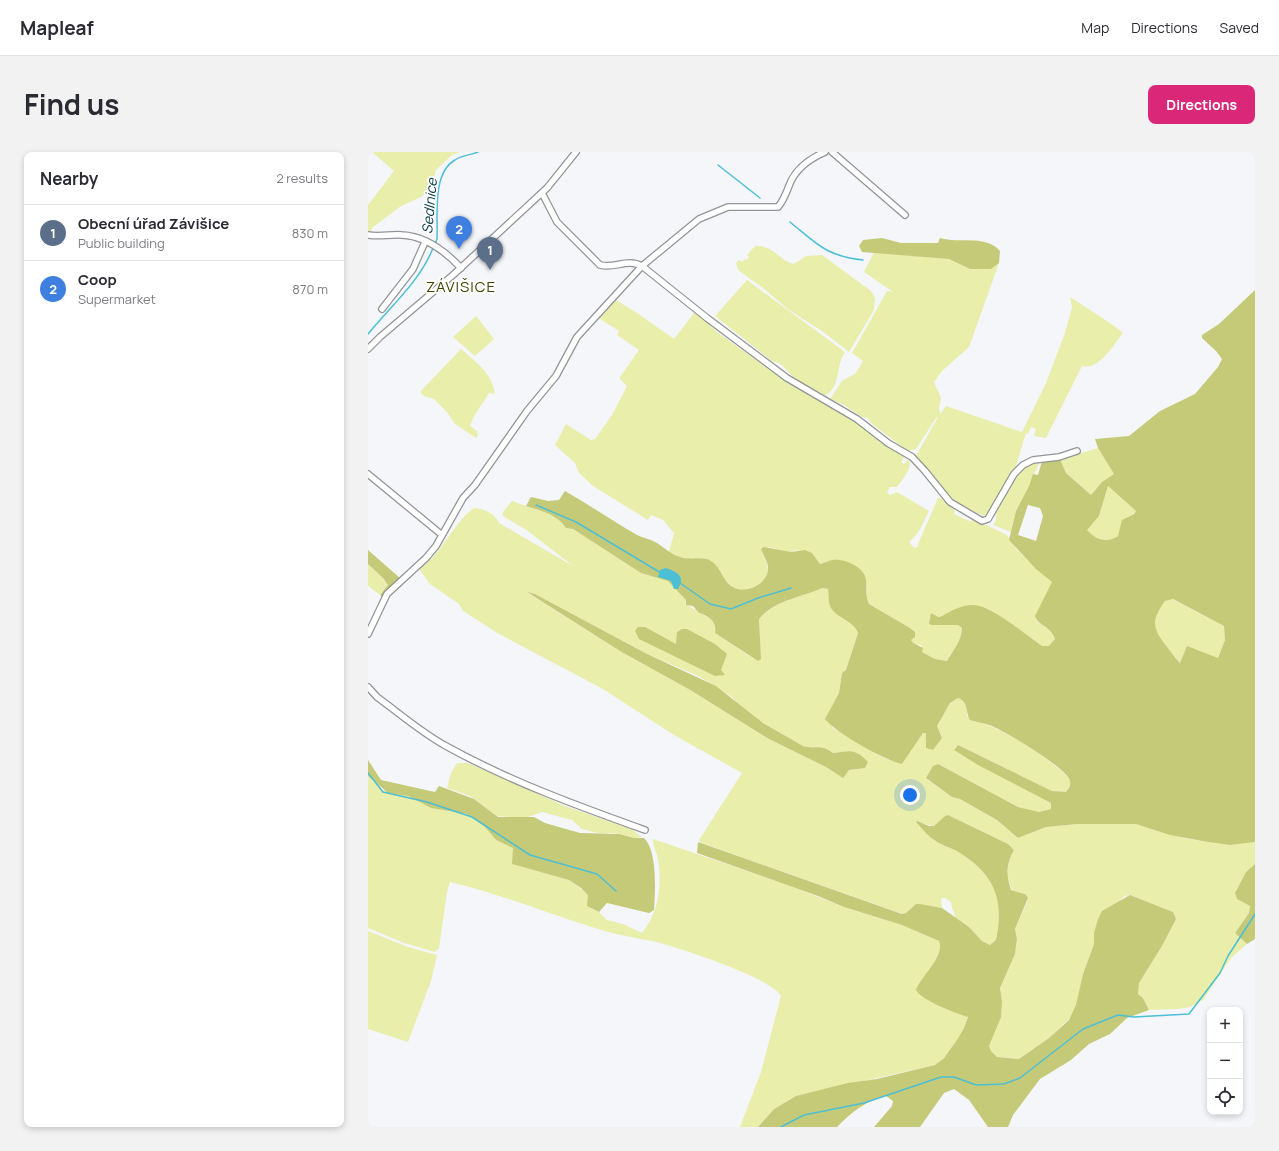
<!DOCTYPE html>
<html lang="en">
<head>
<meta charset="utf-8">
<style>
  body { margin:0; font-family:Manrope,sans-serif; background:#f2f2f3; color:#2b2b33 }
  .controls { position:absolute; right:12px; bottom:12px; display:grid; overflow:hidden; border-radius:8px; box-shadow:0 2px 6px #0003 }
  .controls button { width:36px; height:36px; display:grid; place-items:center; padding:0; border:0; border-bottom:1px solid #e1e1e2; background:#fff; color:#2b2b33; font:20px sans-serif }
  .you { position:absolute; left:542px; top:643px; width:14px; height:14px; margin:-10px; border:3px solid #fff; border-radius:50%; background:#1a73e8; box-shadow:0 0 0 6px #1a73e833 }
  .badge { display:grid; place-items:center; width:26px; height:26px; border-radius:50%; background:#db2777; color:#fff; font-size:13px; font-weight:700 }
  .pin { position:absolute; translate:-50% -33px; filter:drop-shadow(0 1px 2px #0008) }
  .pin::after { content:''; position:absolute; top:21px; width:14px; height:12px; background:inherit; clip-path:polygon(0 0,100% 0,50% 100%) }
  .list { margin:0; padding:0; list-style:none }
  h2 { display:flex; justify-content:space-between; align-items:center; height:52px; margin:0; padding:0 16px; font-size:17px }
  h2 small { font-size:13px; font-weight:400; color:#7c7c81 }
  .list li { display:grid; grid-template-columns:26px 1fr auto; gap:12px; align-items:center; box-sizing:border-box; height:56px; padding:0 16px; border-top:1px solid #e1e1e2 }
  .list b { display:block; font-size:15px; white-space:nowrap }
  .list p { margin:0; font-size:13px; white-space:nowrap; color:#7c7c81 }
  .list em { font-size:13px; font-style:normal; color:#7c7c81 }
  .icon { flex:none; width:22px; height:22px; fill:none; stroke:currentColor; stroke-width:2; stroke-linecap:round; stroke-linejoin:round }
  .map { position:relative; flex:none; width:887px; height:975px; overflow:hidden; border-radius:8px }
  header { display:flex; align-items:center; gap:24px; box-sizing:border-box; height:56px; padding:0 20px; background:#fff; border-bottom:1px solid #e1e1e2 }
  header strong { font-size:19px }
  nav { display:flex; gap:22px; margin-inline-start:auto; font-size:14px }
  .intro { display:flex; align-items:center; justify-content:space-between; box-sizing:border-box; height:96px; padding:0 24px }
  h1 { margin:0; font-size:28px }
  .button { padding:10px 18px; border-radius:8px; background:#db2777; color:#fff; font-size:14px; font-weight:700 }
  main { display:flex; gap:24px; padding:0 24px }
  aside { flex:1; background:#fff; border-radius:8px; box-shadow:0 2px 6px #0003 }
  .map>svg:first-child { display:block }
</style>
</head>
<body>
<header>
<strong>Mapleaf</strong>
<nav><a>Map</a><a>Directions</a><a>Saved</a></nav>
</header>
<div class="intro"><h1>Find us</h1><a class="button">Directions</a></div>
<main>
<aside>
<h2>Nearby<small>2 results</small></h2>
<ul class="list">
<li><span class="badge" style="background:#5c6f8a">1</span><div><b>Obecní úřad Závišice</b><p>Public building</p></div><em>830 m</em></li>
<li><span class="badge" style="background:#3f7fe0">2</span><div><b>Coop</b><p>Supermarket</p></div><em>870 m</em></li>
</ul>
</aside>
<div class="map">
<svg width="887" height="975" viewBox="0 0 887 975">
  <rect width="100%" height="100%" fill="#f5f6fa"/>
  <g fill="#e9eeab" fill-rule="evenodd">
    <polygon points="4,0 92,0 84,3 68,18 64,35 53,45 33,54 4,76 2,82 0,81 0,53 26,19"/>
    <path d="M387 94C406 93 410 108 426 112L438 104 454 103 503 139 507 146 506 158 481 200 454 179 421 158 395 136 370 118 368 111 371 108 374 110 377 107 379 108 381 104 379 103Z"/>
    <path d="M506 100 581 107 602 117H622L631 111 601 195 574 219 566 230 573 246 571 256 572 262 578 254 654 280 678 231 697 181 704 155 702 145 745 173 755 181C746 192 731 219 714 214L678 286 666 284 668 277 663 275 660 282 658 281 647 317 618 363C612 365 588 350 583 345 570 333 561 317 548 304L570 265 568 266 548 297 540 299 504 272 500 266 494 265 476 253 462 247 474 229 488 221 495 209 484 201 519 139 525 140 496 120Z"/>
    <path d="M379 128 477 200C467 215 474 230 459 243H456L427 227 413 212 404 209 347 164Z"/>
    <path d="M248 148 272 163 306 187 327 160 349 180 417 229 481 264 537 304 533 310 536 312 541 307C545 316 534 328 529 335H522L519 341 522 343 529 340 561 359C555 370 551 383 541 390L546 396 550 395V392L570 346H573L587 359 586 362 603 370 604 366 639 383 649 398 685 431 667 465C670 474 682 473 687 487 684 493 680 496 674 494 658 482 624 456 605 453L561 468V471L590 473 594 476C594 488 585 499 579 509L567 507 554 500 553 493 545 492 543 488 547 485V480L542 476 501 452 499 447 498 425 459 410 452 412 444 401 428 398 423 400 415 399 401 395 393 397C398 408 404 419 395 429 390 434 386 436 379 437 355 440 357 418 340 408 335 405 324 407 318 406 312 406 307 403 301 400L306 381 295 368 283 363 280 368 225 334 211 321 207 311 187 293 198 272 223 288 227 287 244 263 259 234 252 227V225L271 198 249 183 251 179 229 165Z"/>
    <polygon points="108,164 126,187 107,204 85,185"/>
    <path d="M93 197C108 210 124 221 127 242L121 241 106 264 102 274 109 279 110 283 108 286 87 272 79 260 66 247 56 244 52 240Z"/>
    <polygon points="730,296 746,322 734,330 723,343 698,321 692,307"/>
    <polygon points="672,309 661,334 648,359 643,380 625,373 628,368 628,358 647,322 660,311"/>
    <path d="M740 334 768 359C765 363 761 363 758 367 752 373 753 378 750 384 739 392 727 387 718 378L731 364Z"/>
    <path d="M144 349C164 357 185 358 198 376L205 377 273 421 301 429 318 448 317 452C323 455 325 457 331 460 339 466 349 466 347 481L386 507 392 485 391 467C408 448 432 446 454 436L460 437 468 461 488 475 490 481 478 518 474 521 471 541 459 564 465 576 516 606 534 612 555 581H558V596L565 598 574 586 569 574 582 551 590 546C599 549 599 555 599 564L606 570C624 568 695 614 703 630L698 640 684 639 590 593 586 597 683 651V657L671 660 650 655 570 612 565 614 560 628 584 645 592 647 629 668 650 686 678 675 709 672H768L816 686 840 690 862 693 887 690V712L878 720 867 741 869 747 882 754 881 761 867 781 879 792 863 806 835 848 822 855 810 857 781 858 775 846 770 842 771 831 794 794 808 767 805 760 762 743 757 744 743 756 726 781V792L715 822 712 842 705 863 681 886 651 907 629 905 623 899 621 894 628 876 634 849 632 836 647 802 649 787 647 777 660 748 657 742 644 738C638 723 638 712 646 698L640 692 580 663 566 674 548 670C554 676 561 684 568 689 573 693 581 695 587 698 626 720 637 745 628 788L622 793 614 789 601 775 588 766 584 756 583 750 577 746H573L574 756 548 752 538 761 535 762 334 691 331 688 374 621 306 583 235 537 131 482 95 459 91 452 62 432 51 417C57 412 64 407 69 400 79 389 94 362 107 356 117 357 127 362 131 371L205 414 160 379 135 364V360ZM160 441 167 442 279 502 330 524 364 545 378 560 395 571 435 594C448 598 453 591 465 601 482 599 487 596 500 610L497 616 481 618 474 625 458 615 401 587 324 539 252 499Z"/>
    <polygon points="0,412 15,426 20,433 12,443 0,434"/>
    <path d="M804 447 856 474 857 488 850 506 815 503 813 511C806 505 802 498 796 491 783 474 784 466 797 449Z"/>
    <polygon points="89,611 100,611 197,654 263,677 274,685 266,686 246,681 229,681 214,677 204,668 174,660 157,666 129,664 102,644 79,636 83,621"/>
    <path d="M0 624 14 638 40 644 63 656 99 662 117 675 128 688 145 696V712L201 728 221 743 222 756 231 760 239 768 255 772 274 781C291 760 294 734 290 707 289 701 284 692 285 687L420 733 476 755 534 773 571 789C576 803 556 824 549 835L600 864C595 883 582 902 567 913L428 944 406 957 390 975H372L393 920 413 844C404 826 311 796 289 790 269 786 249 783 230 777 180 762 133 742 82 730L79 740 71 796 67 800 36 791 0 776Z"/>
    <polygon points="0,779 40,795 69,803 63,829 40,890 0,877"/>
  </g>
  <g fill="#c4ca78" fill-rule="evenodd">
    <path d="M514 86 533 91H570L572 86C592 92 617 82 632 99L631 111 623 117H602L581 107 494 100 491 94 495 88Z"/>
    <path d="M887 138V690L862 693 840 690 802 683 768 672H709L678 675 650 686 629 668 592 647 584 645 558 626 565 614 570 612 650 655 671 660 683 657V651L610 613 586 598 590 593 684 639 698 640C700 637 703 634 702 629 700 617 641 582 628 576 619 571 610 571 602 568 597 559 601 550 590 546L582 551 569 574 574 586 565 598 558 596V581H555L534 612C516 608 468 581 457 567L471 541 474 521 478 518 490 481C486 468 467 466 462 454 460 449 461 442 460 437L454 436C432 446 407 448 391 467L393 507 390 509 347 481C349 469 341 465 332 461 329 460 327 456 325 454L318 453V448L300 429 273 421 205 377 198 376C188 362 174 359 158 354L163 345 180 349 191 348 197 339C221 353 245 369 269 383 275 386 283 387 289 391 297 396 302 402 312 405 321 408 331 405 339 407 353 412 354 430 365 435 379 443 402 431 400 414 399 409 395 402 393 397L396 395 423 400 437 398 444 401 452 412C457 411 460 409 464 408 476 406 496 415 498 427 499 436 497 444 501 452L542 476 547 480V485L543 488 545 491 555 496 554 500 567 507 579 509C585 499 594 488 594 476L590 473H563L561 471 563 461 570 465 574 464C582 459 596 452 606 453 624 454 658 483 674 494H681L687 487C682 473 670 474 667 464L684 430 668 417 641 388 648 359 661 334 665 322 670 323 674 309 692 307 698 321 723 343 734 330 746 322 730 296 727 287 761 284 792 259 827 242 850 215 854 207 848 199 834 186V183L851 172ZM740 334 768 359 766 362 754 368 750 384C739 392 727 387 719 378L731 364ZM660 353 672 356 675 364 668 389 650 383ZM805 447 856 474 857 488 850 506 819 494 812 511C806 505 802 498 796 491 783 474 785 466 797 449Z"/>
    <polygon points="0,398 32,426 15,446 12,443 20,433 15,426 0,412"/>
    <path d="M159 440 167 442 279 502 348 534 395 571 435 594C448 598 452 591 465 601 482 599 487 596 500 610L497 616 481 618 475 626 458 615 401 587 324 539 252 499Z"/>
    <polygon points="270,475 277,475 308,492 309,480 314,477 319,477 347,492 359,502 353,518 357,523 347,524 271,487 267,479"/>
    <path d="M0 608 13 628 67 640 71 634 106 647 130 665H166L177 671 212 681 251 682 266 686H276C290 700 287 740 286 758L281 761 239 751 231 760 219 754 220 743 213 736 201 728 144 712 145 696 128 688 117 675 99 662 63 656 40 644 20 641 0 624Z"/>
    <path d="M580 663 640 692 646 698C638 712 638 723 643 738L657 742 660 746 647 777 649 787 647 802 632 836 634 849 633 865 621 894 623 899 629 905 651 907 681 886 701 868 708 853 715 822 726 792V781L730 767 734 759 762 743 805 760 808 767 794 794 771 831 770 842 775 846 781 858 759 866 742 882 721 892 703 908 672 927 645 963 640 975H620L601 948 586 937 576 941 552 975H506L524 954 525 949 518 944C498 948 483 961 469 975H390L406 957 428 944 480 931 509 927 567 913 576 906 589 888 596 876 600 865C588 861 554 849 548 838 553 824 577 805 571 789L534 773 476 755 450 744 329 701 330 690 534 762 538 761 548 752H552L574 756 601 775 614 789 622 793 628 788C637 745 625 720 587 698 581 695 573 693 568 689 560 685 554 676 548 670L549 669 561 674H566L577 664Z"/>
    <polygon points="887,712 887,787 879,792 867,781 881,761 882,754 869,747 867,741 878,720"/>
  </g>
  <path fill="#4dbfd5" d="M298 416C309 420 318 424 310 437H306L303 429 290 425 292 418Z"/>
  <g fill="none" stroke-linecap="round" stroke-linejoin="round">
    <g stroke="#4dbfd5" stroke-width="1.5">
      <polyline points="350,13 392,46"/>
      <path d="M422 70C449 92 458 104 495 108"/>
      <path d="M67 92 69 87C70 63 64 21 87 8 94 3 103 3 110 0"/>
      <path d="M0 182C23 154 52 129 65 96"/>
      <polyline points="168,353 208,370 293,421"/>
      <polyline points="312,431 342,452 363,457 390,446 423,436"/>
      <polyline points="0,621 15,640 59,650 104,665 162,703 229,722 248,739"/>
      <polyline points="413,975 436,963 496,951 573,925 586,925 608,933 636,932 652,926 715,877 750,863 766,865 821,862 852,821 860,804 887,762"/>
    </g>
    <defs>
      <g id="minor">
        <polyline points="464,0 537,63"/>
        <path d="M174 41 189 70 232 113C247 117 259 106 274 114L339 166 419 226 489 267 520 291 544 305 557 319 582 350 614 369 620 367 646 322 655 313 665 308 691 305 709 299"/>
        <path d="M0 83C12 85 23 82 34 83 58 84 78 100 93 116"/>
        <polyline points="14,157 45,117 57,90"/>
        <polyline points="0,197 12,185 85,123 179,36 208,0"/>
        <polyline points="0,322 74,383"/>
        <path d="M0 482 19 442 58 406 68 394 95 346 107 333 159 259 188 224 209 185 274 114 331 67 360 55H410C417 47 419 38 423 29 430 15 443 6 457 0"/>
        <path d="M0 535 9 545C31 561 54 581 78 594 141 629 210 654 277 678"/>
      </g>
    </defs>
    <use href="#minor" stroke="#939497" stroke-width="8"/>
    <use href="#minor" stroke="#fff" stroke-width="5.5"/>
  </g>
  <g text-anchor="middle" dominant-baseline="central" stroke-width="3.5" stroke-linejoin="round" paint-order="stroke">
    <g font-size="14" font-style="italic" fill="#0b4049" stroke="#fff">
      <text transform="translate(61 54) rotate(-85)">Sedlnice</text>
    </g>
    <g font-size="15" letter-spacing="1" fill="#414200" stroke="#fff">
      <text x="93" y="134">ZÁVIŠICE</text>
    </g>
  </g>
</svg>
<div class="controls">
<button>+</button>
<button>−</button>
<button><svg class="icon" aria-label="locate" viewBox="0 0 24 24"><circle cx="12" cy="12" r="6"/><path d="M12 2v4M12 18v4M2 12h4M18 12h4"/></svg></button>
</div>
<div class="you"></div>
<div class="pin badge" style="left:122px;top:118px;background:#5c6f8a">1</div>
<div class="pin badge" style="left:91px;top:97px;background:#3f7fe0">2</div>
</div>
</main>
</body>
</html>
